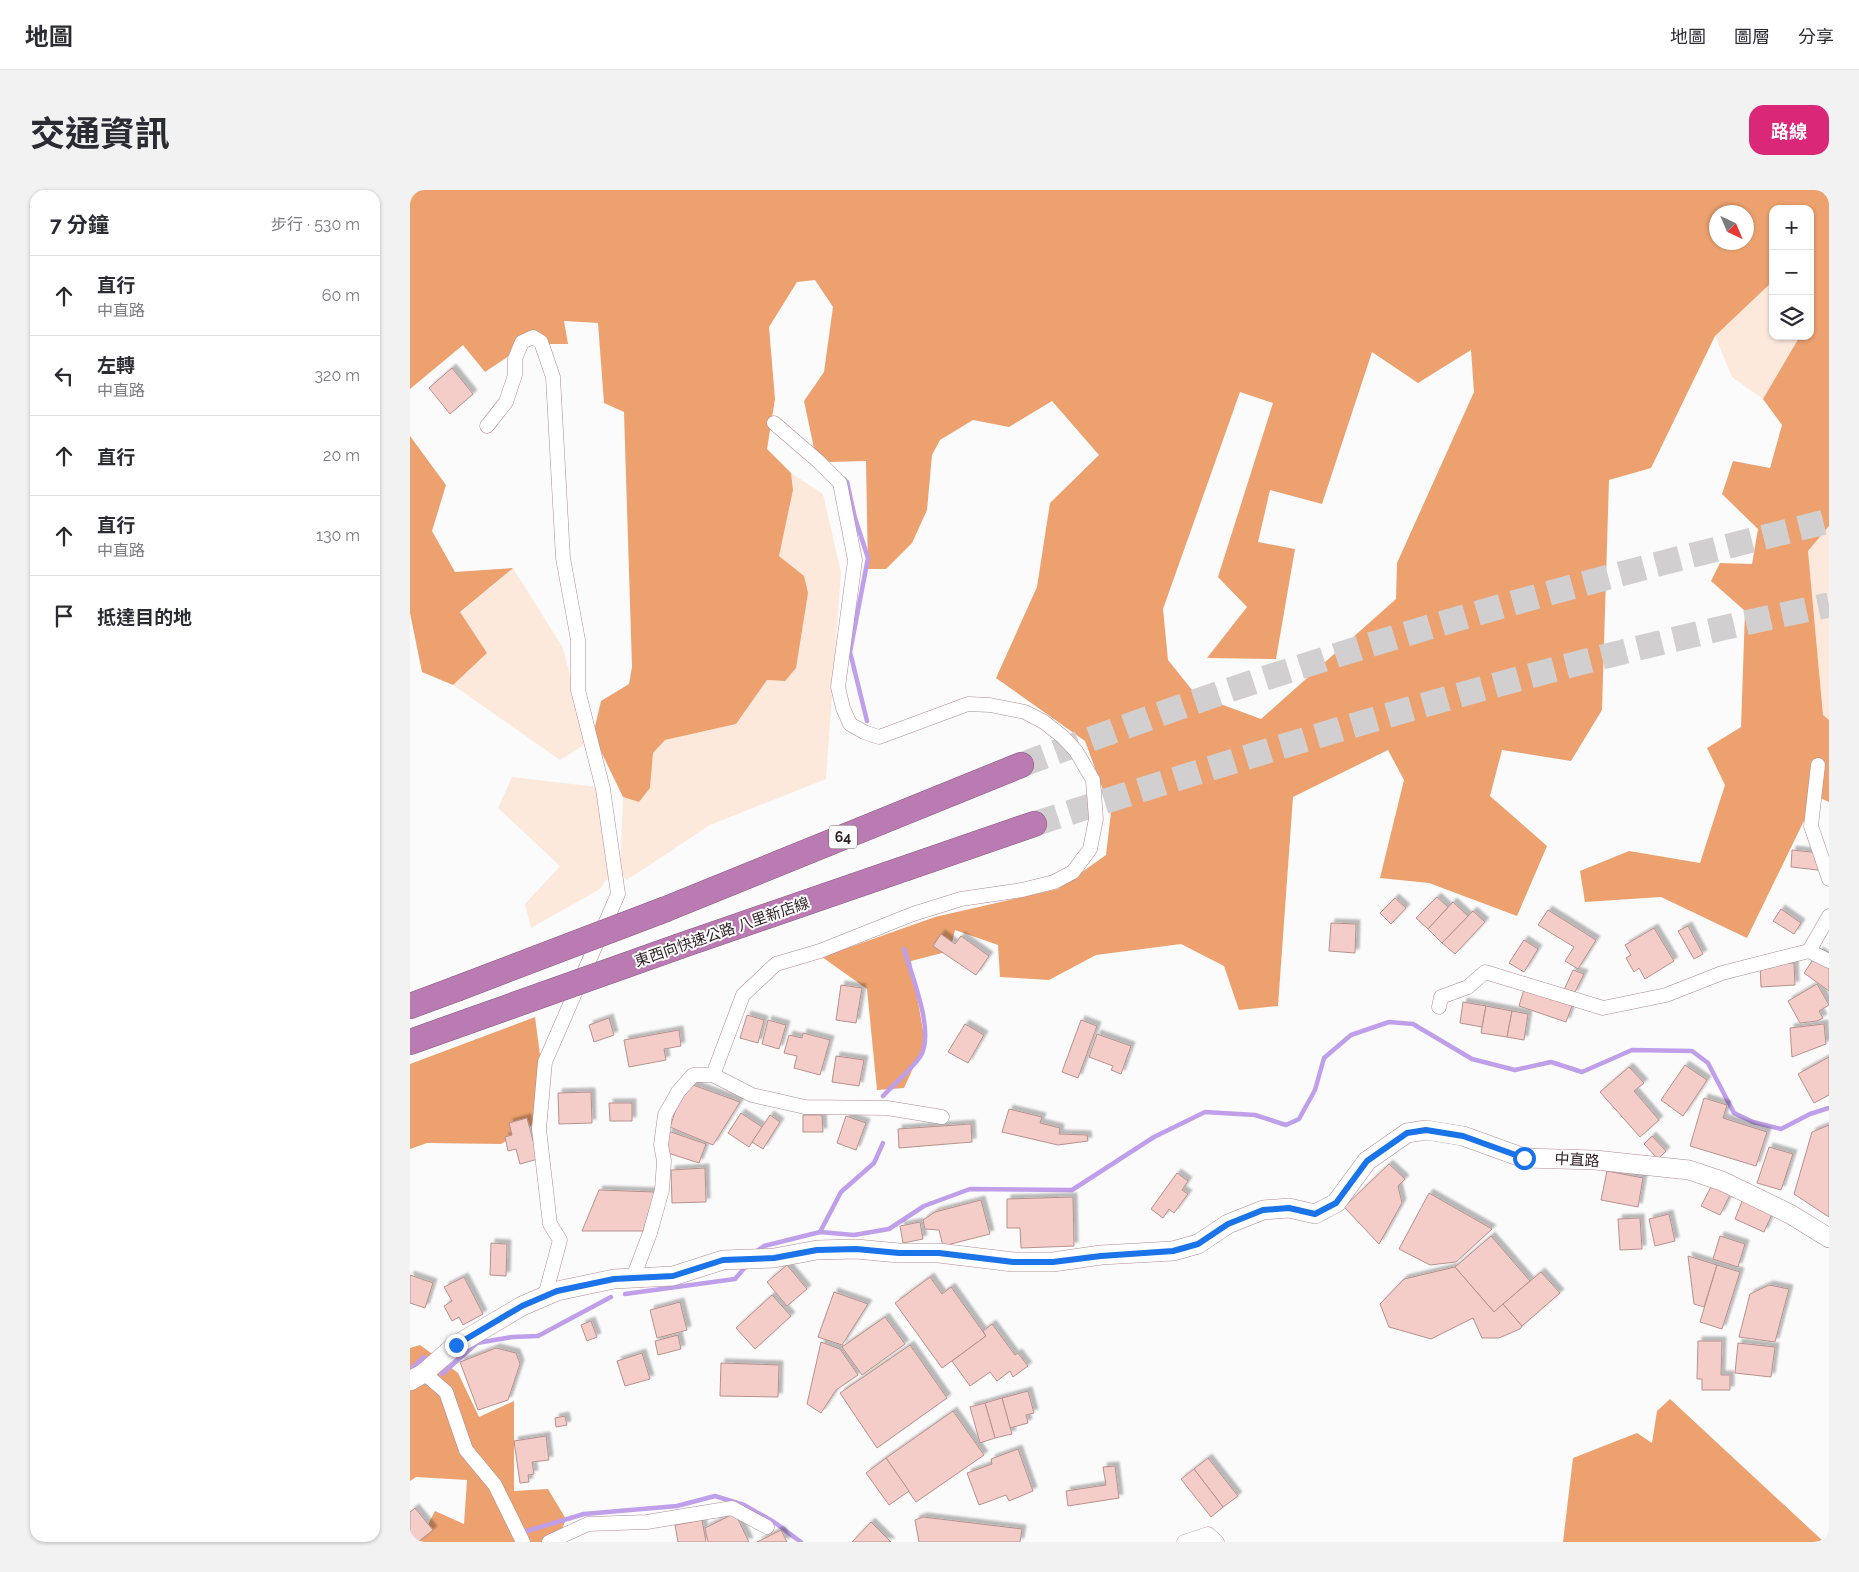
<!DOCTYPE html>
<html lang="zh-TW">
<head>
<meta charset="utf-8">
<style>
  body { margin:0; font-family:Raleway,"Noto Sans TC",sans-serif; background:#f2f2f3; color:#2b2b33 }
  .controls { position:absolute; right:15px; top:15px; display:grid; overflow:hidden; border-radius:10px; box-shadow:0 1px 4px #0004 }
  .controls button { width:45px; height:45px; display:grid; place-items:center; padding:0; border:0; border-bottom:1px solid #e1e1e2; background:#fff; color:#2b2b33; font:25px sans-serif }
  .compass { position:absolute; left:1299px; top:15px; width:45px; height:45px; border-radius:50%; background:#fff; box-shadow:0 1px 4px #0004; rotate:136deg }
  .stop { position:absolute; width:15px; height:15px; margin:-11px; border:4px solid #1a73e8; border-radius:50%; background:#fff }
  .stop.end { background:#1a73e8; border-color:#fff; box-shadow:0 1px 5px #0008 }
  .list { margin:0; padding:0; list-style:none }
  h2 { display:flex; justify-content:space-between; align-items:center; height:65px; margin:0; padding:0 20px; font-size:21px }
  h2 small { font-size:16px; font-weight:400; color:#7c7c81 }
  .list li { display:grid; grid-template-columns:32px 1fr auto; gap:15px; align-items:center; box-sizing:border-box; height:80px; padding:0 20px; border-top:1px solid #e1e1e2 }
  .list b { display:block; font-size:19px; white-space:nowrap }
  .list p { margin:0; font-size:16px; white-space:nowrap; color:#7c7c81 }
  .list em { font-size:16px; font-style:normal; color:#7c7c81 }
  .icon { flex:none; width:28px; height:28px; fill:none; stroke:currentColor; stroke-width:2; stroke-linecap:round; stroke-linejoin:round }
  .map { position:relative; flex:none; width:1419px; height:1352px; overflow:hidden; border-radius:15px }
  header { display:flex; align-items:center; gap:30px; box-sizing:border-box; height:70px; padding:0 25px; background:#fff; border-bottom:1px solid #e1e1e2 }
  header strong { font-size:24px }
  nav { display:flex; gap:28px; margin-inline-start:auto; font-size:18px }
  .intro { display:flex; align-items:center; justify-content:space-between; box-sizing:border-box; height:120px; padding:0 30px }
  h1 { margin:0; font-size:35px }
  .button { padding:12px 22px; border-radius:15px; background:#db2777; color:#fff; font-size:18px; font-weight:700 }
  main { display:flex; gap:30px; padding:0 30px }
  aside { flex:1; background:#fff; border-radius:15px; box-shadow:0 1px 4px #0004 }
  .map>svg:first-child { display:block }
</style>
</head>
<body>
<header>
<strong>地圖</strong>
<nav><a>地圖</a><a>圖層</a><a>分享</a></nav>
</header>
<div class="intro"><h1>交通資訊</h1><a class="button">路線</a></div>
<main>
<aside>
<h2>7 分鐘<small>步行 · 530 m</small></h2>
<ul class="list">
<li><svg class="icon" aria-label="ahead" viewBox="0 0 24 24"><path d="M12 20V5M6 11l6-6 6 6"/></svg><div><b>直行</b><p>中直路</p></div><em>60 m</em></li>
<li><svg class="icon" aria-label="left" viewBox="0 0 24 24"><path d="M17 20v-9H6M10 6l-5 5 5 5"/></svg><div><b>左轉</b><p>中直路</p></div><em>320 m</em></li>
<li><svg class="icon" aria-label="ahead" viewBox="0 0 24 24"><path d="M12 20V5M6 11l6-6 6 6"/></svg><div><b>直行</b></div><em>20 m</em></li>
<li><svg class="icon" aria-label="ahead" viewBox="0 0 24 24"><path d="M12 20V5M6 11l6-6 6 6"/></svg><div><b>直行</b><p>中直路</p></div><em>130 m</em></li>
<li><svg class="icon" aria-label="arrive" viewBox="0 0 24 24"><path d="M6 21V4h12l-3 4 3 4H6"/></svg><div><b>抵達目的地</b></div></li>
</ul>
</aside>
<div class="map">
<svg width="1419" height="1352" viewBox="0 0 1419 1352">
  <defs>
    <filter id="shadow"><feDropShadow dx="4" dy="-4" stdDeviation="1" flood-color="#0004"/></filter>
  </defs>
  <rect width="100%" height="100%" fill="#fbfbfb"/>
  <g fill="#fde9dc">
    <polygon points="1363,91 1363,146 1390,146 1353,209 1322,187 1305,146"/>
    <polygon points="381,283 413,304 431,382 416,589 300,635 217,690 210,684 213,607 229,612 240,598 243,563 255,550 326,534 357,490 375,491 394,386 369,366 383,300"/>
    <polygon points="1419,336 1419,530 1413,525 1398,361"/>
    <polygon points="103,378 153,458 177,553 150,570 43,495 77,463 50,423"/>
    <polygon points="102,587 188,597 202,682 190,699 121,738 115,714 150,676 88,618"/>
  </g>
  <g fill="#eca16f" fill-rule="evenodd">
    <path d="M0 0H1419V336L1398 361 1413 525 1419 530V612L1406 606 1337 748 1251 707 1175 712 1170 681 1219 661 1290 673 1315 595 1297 558 1331 537 1335 421 1301 391 1310 373 1342 374 1348 339 1312 304 1323 271 1360 278 1372 235 1353 209 1390 146H1400V130L1403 125 1400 122V19H1363V91L1305 146 1241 278 1199 290 1192 520 1161 571 1092 560 1080 606 1137 656 1107 726 1019 693 970 688 994 590 978 560 883 607 868 816 829 820 814 776 771 754 686 765 639 790 590 787 588 755 545 740 540 761 501 771 515 852 494 898 467 900 457 799 412 767 525 727 648 699 696 665 701 622 675 551 586 488 627 397 640 313 689 265 642 211 599 237 563 230 530 250 522 265 517 320 502 353 476 379H458L456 271 420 272 405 263 394 211 414 182 423 117 405 90 387 92 359 137 365 209 357 259 381 283 383 300 369 366 394 386 398 403 386 478 375 491 357 490 326 534 255 550 243 563 240 598 229 612 213 607 183 545 191 511 219 494 222 477 214 222 194 213 188 133 154 131 158 154H117L75 182 53 155 0 199ZM1306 22H1336V52H1306ZM1061 160 1064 202 987 373 986 409 851 529 786 505 758 470 753 419 830 202 863 213 808 387 837 417 797 468 866 469 885 359 848 352 860 300 912 314 962 162 1008 193Z"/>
    <polygon points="0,246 36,295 22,341 45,382 103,378 50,422 77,463 43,495 12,482 0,423"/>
    <polygon points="125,827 134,895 121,936 91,954 17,953 0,959 0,874"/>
    <polygon points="10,1155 48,1183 69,1227 104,1211 104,1301 138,1299 156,1329 147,1352 9,1352 25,1321 54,1334 57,1290 6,1287 0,1291 0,1158"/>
    <polygon points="1260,1209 1414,1352 1153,1352 1163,1268 1227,1243 1242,1253 1247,1221"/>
  </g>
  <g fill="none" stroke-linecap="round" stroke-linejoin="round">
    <g stroke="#bf9fea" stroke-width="4.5">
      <polyline points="434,289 437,292 445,328 458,368 440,462 457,531"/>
      <path d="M473 906C485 893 500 881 510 867 526 843 501 784 494 759"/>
      <polyline points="410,1042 431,1002 464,973 473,953"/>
      <polyline points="345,1062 354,1056 410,1042 444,1045 479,1039 514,1016 560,999 662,1000 744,947 795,922 845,925 876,935 889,929 905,900 914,868 941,845 979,832 1003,834 1062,869 1105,880 1141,872 1172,882 1222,860 1282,861 1298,873 1324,923 1343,932 1371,939 1400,924 1419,918"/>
      <polyline points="215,1104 325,1089 337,1075"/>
      <polyline points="0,1180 14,1167"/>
      <polyline points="32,1184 67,1153 102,1147 128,1146 201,1107"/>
      <polyline points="117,1341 174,1324 267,1316 305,1306 334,1315 364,1332 391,1352"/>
    </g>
  </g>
  <g fill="#f5cdc8" stroke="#b6918d" filter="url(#shadow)">
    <polygon points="42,178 63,204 40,224 19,198"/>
    <polygon points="1382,660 1410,663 1417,681 1381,677"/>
    <polygon points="1027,707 1038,717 1018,739 1006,728"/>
    <polygon points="985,708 996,718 981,734 970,723"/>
    <polygon points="1043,712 1058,726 1032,753 1018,739"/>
    <polygon points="1371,719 1391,733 1384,744 1363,731"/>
    <polygon points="1138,720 1186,750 1168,779 1155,771 1164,757 1128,735"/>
    <polygon points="1063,721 1075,732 1045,764 1032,753"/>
    <polygon points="921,733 946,734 945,763 919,761"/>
    <polygon points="1278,736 1293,764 1284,769 1268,741"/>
    <polygon points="1244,738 1264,771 1235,789 1229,778 1224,782 1216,768 1221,765 1215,755"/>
    <polygon points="531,744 545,754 551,746 579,766 566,785 523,756"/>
    <polygon points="1114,750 1128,759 1114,782 1099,773"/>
    <polygon points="1409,761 1419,768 1419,801 1394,783"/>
    <polygon points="1384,773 1385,795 1351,797 1350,774"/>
    <polygon points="1163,780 1174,784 1164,804 1154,800"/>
    <polygon points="1407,794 1419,815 1409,821 1413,828 1407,831 1390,833 1378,811"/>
    <polygon points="431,795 452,798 446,833 426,830"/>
    <polygon points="1114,799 1162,816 1156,832 1109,816"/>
    <polygon points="1053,812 1076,816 1072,837 1050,833"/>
    <polygon points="1076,816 1102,821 1097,847 1071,843"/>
    <polygon points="1102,821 1118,824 1114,850 1097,847"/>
    <polygon points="337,825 354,830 348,853 330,848"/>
    <polygon points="199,828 204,845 184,852 179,835"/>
    <polygon points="358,830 376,835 369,859 352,854"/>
    <polygon points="671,830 687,836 668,888 652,882"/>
    <polygon points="555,834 574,845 558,873 538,862"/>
    <polygon points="1414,834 1416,854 1382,867 1380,838"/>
    <polygon points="269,840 271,856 254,859 256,870 219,877 214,850"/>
    <polygon points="393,843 420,850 410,885 384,878 387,866 374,863 379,845 392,848"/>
    <polygon points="687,844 721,856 711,884 701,880 703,876 679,867"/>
    <polygon points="426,866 454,870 449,896 422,892"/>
    <polygon points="1419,867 1419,905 1404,913 1388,884"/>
    <polygon points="1275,875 1297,890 1273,926 1251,910"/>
    <polygon points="1219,877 1234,893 1224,901 1249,930 1230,947 1190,902"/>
    <polygon points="283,895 330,912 303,955 260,937 268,913"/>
    <polygon points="181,902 182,933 149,934 148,903"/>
    <polygon points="1294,908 1317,915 1313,928 1357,942 1346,976 1280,956"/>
    <polygon points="199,913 222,913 222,931 200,931"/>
    <polygon points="599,919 632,927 630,933 650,938 649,944 677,945 678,951 648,955 592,942"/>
    <polygon points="331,923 352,937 339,957 318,943"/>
    <polygon points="360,925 370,932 353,959 342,952"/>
    <polygon points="393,925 412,925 413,942 393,942"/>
    <polygon points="436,926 456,933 446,960 427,953"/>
    <polygon points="117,928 128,969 110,974 106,959 98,961 95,947 102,945 99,933"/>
    <polygon points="561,934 562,952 489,958 488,939"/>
    <polygon points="1419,935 1419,1027 1384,1004 1402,942"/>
    <polygon points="258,941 296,954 289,973 258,963"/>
    <polygon points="1242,946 1256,961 1248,969 1234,954"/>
    <polygon points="1359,957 1383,964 1371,1000 1347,993"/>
    <polygon points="979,974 995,989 988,996 992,1013 969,1054 934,1017"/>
    <polygon points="295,978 296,1012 262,1013 261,980"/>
    <polygon points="1197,981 1233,988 1228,1017 1191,1010"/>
    <polygon points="767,983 778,991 772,1000 778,1004 764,1023 759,1019 753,1028 741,1019"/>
    <polygon points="1303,993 1321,1003 1310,1025 1291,1016"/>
    <polygon points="189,1000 245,1002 233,1041 172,1041"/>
    <polygon points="1019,1003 1082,1039 1046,1072 1020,1075 989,1059"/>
    <polygon points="663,1007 664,1056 611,1058 610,1038 597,1038 597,1009"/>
    <polygon points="1333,1009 1363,1022 1354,1042 1325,1029"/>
    <polygon points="571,1010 580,1044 533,1056 529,1040 515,1039 513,1030 525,1022"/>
    <polygon points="1259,1024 1265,1051 1245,1056 1239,1029"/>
    <polygon points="1230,1028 1232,1059 1210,1060 1208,1029"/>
    <polygon points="510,1032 513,1049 493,1053 490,1036"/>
    <polygon points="1081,1046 1120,1091 1084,1122 1045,1077"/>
    <polygon points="1310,1046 1335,1054 1328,1077 1303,1069"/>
    <polygon points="81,1053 97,1054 96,1086 80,1085"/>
    <polygon points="1278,1066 1307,1075 1294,1117 1284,1114"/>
    <polygon points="377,1075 397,1099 377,1116 357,1092"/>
    <polygon points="1307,1075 1330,1082 1312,1139 1290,1132"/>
    <polygon points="1045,1077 1084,1122 1093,1114 1112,1136 1110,1139 1089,1148 1072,1148 1063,1128 1021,1149 979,1137 970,1114 994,1089"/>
    <polygon points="1131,1082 1150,1103 1112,1136 1093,1114"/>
    <polygon points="0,1085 23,1093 15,1118 0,1113"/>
    <polygon points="54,1087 73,1124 53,1135 49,1127 42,1131 34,1116 42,1111 34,1097"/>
    <polygon points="520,1087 532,1104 541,1097 576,1146 532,1178 485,1113"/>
    <polygon points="1359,1095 1379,1099 1365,1152 1329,1147 1340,1104"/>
    <polygon points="424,1102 458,1114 432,1155 408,1147"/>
    <polygon points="362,1105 381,1126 345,1159 326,1138"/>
    <polygon points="270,1112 277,1140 247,1148 240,1120"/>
    <polygon points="475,1127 495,1154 452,1185 432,1157"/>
    <polygon points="181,1131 187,1147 177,1151 171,1135"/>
    <polygon points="582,1134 605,1165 608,1163 618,1176 603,1187 600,1181 587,1191 580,1182 560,1196 542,1171 576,1146 573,1141"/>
    <polygon points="268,1145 271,1159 248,1165 245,1151"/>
    <polygon points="1288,1151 1312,1151 1311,1185 1320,1185 1320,1200 1292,1200 1292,1189 1287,1189"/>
    <polygon points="411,1152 430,1159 448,1185 426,1200 411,1223 397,1214"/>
    <polygon points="1328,1153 1365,1157 1361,1187 1325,1183"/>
    <polygon points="500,1155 537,1208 467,1258 430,1203"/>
    <polygon points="86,1158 106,1163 110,1174 98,1210 68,1220 50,1172"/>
    <polygon points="232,1163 240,1189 215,1196 207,1171"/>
    <polygon points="311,1173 369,1175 368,1207 310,1206"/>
    <polygon points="618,1201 624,1223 616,1225 618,1233 600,1238 592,1208"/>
    <polygon points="592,1208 602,1244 585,1248 575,1213"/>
    <polygon points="575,1213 585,1248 570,1253 560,1217"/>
    <polygon points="543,1221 574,1265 506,1312 476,1268"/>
    <polygon points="155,1226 157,1235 146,1237 145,1228"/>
    <polygon points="136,1246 139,1270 122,1272 124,1284 118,1285 119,1292 110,1293 104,1251"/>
    <polygon points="608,1259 623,1301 599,1311 596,1305 569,1315 557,1283 582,1274 581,1269"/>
    <polygon points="476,1268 499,1301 479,1315 456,1283"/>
    <polygon points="798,1268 828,1306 813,1317 784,1279"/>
    <polygon points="705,1276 709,1308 658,1316 656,1301 696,1295 693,1277"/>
    <polygon points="784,1279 813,1317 801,1327 771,1289"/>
    <polygon points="5,1318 23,1340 8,1352 0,1352 0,1322"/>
    <polygon points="325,1323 339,1352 298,1352 295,1338"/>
    <polygon points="513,1327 612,1339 610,1352 509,1352 505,1330"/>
    <polygon points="292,1330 296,1352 268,1352 265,1335"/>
    <polygon points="461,1332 481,1352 442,1352"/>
    <polygon points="371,1340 377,1352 347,1352"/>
  </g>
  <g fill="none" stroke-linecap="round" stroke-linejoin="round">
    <g stroke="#d2cfd0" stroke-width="25" stroke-dasharray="25 12" stroke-linecap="butt">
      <path d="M611 575C703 541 794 507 887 478 1062 421 1241 375 1419 331"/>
      <path d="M624 634C886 550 1150 470 1419 415"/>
    </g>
    <defs>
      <g id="street">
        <polyline points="77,236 96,212 105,185 105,169 112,152 123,147 131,152 143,187 153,368 168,450 168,500 193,599 208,704 135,872 129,939 140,1034 150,1050 135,1106 129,1109"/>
        <polyline points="1408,575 1401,636 1419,689"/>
        <polyline points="1399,761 1419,726"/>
        <polyline points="1029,817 1031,807 1058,797 1075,782 1193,818 1256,805 1312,783 1399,761 1419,771"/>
        <polyline points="303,885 333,805 366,774 410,761 503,724 551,709 612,700 644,692 663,682 680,659 686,629 683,590 666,561 653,547 634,532 615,522 580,515 558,514 469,547 454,542 440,534 433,518 428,497 445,370 430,293 408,271 364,233"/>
        <polyline points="223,1088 240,1043 252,1000 254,971 251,955 255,925 268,902 283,885 303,885 342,905 395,917 477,918 532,927"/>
        <polyline points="14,1183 36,1202 56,1260 85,1295 113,1352"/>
        <polyline points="139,1352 178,1334 237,1332 322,1318 357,1337"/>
        <polyline points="774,1352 798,1344 807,1352"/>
      </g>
      <polyline id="secondary" points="0,1191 14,1183 46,1155 112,1116 147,1101 204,1089 263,1086 313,1070 364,1068 407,1060 446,1059 489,1063 529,1063 603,1072 643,1072 691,1065 763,1061 788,1054 818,1034 853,1020 879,1018 905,1024 926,1013 957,971 997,943 1016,940 1053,946 1114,968 1185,970 1279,980 1312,991 1380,1024 1419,1048"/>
      <g id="highway">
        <polyline points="256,719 611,575"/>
        <polyline points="270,756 624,634"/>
        <polyline points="0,816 46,799"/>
        <polyline points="0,852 59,831"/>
      </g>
    </defs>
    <use href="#street" stroke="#ad8a94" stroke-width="15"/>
    <use href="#secondary" stroke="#ad8a94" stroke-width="20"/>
    <use href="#highway" stroke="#885a80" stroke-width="26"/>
    <use href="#street" stroke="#fff" stroke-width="14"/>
    <use href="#secondary" stroke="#fff" stroke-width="19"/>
    <use href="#highway" stroke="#ba7ab2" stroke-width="25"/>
    <defs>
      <g id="highway-bridge">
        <polyline points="46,799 256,719"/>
        <polyline points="59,831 270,756"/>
      </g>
    </defs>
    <use href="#highway-bridge" stroke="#885a80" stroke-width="26" stroke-linecap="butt"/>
    <use href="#highway-bridge" stroke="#ba7ab2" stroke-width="25"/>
  </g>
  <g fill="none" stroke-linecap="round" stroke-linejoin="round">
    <polyline stroke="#1a73e8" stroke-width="6" points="46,1155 112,1116 147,1101 204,1089 263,1086 313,1070 364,1068 407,1060 446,1059 489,1063 529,1063 603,1072 643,1072 691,1066 763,1061 788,1054 818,1034 853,1020 879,1018 905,1024 926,1013 957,971 997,943 1016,940 1053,946 1114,968"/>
  </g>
  <g text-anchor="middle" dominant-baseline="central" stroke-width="4" stroke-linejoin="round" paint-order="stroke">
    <rect fill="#fbfbfb" stroke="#6a6164" stroke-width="1" x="419" y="635.5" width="28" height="23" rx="4"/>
    <g font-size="14" font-weight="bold" fill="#2c1f23">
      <text x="433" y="647">64</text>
    </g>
    <g font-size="15" fill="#2c1f23" stroke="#fbfbfb">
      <text transform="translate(312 742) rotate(-19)">東西向快速公路 八里新店線</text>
      <text transform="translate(1167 970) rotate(3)">中直路</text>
    </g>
  </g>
</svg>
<div class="controls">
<button>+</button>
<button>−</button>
<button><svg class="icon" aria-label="layers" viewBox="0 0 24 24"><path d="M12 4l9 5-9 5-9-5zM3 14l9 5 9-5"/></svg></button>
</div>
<svg class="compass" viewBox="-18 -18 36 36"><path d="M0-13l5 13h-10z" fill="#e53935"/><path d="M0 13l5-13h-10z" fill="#7c7c81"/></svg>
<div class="stop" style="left:1114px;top:968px"></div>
<div class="stop end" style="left:46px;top:1155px"></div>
</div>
</main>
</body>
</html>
